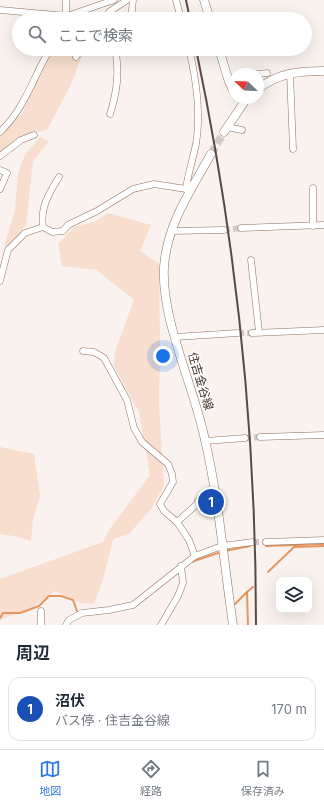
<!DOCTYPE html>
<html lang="ja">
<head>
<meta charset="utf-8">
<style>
  body { margin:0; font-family:Inter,"Noto Sans JP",sans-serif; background:#f2f2f3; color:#1f2937 }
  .controls { position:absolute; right:12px; bottom:12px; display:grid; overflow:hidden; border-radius:8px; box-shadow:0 4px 16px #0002 }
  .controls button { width:36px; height:36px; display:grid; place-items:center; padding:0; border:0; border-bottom:1px solid #e0e1e3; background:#fff; color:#1f2937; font:20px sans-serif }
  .compass { position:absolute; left:228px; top:68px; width:36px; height:36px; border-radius:50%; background:#fff; box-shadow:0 4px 16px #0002; rotate:293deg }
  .you { position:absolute; left:163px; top:356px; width:14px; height:14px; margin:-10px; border:3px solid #fff; border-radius:50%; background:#1a73e8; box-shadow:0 0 0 6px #1a73e833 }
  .badge { display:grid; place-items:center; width:26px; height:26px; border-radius:50%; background:#317ae7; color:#fff; font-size:13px; font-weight:700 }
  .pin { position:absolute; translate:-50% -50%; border:2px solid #fff; box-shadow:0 1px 4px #0006 }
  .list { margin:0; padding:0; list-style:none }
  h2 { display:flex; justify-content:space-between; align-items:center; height:52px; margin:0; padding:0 16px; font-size:17px }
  h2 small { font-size:13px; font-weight:400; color:#747a83 }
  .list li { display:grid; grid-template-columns:26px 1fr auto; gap:12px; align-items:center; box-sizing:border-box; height:64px; margin:0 8px 8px; padding:0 8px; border:1px solid #e0e1e3; border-radius:12px }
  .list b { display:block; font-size:15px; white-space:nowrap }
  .list p { margin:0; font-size:13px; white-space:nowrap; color:#747a83 }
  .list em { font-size:13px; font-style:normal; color:#747a83 }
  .icon { flex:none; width:22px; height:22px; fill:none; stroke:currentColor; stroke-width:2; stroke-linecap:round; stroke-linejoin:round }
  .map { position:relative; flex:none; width:324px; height:625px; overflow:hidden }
  .search { position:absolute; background:#fff; box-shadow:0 4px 16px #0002; left:12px; right:12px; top:12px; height:44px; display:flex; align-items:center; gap:10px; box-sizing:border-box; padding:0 14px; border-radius:22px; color:#747a83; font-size:15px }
  .sheet { height:124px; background:#fff }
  nav { display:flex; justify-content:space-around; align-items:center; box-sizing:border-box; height:56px; border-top:1px solid #e0e1e3; background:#fff; font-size:11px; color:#747a83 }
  nav a { display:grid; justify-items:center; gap:2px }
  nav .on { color:#317ae7 }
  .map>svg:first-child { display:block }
</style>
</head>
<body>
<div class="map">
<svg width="324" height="625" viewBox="0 0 324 625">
  <rect width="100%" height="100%" fill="#f9f2ee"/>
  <g fill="#f7dece">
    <polygon points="89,13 89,19 68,19"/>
    <polygon points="52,49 85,49 70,86 47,130 23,136 0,152 0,137 23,112 40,71"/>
    <polygon points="40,137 49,141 33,161 26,224 12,244 4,247 15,210 18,173 25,155"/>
    <polygon points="108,213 151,225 140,251 159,264 160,342 159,404 164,486 151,509 129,534 113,539 104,576 94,604 81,603 55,591 30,609 0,620 0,579 103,542 109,530 150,475 139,412 114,366 115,352 134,300 97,270 62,266 58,244 74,227 94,222"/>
    <polygon points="0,447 34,454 40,496 33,519 31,541 14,536 0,534"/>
  </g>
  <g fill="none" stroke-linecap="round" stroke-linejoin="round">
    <g stroke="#e59660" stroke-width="2">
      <polyline points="266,546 324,544"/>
      <polyline points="225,551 250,546"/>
      <polyline points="191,562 221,552"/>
      <polyline points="268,572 294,547 324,546"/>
      <polyline points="235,604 247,592"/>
      <polyline points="0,618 3,613 20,613 39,606 49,596 61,596 73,600 77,611"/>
      <polyline points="248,625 247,592 253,587"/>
    </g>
    <g stroke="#d4cbc6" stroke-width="6" stroke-dasharray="6 3" stroke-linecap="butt">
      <polyline points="224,230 241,228"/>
      <polyline points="238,333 252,333"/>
      <polyline points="245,438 260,437"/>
      <polyline points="253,542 266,542"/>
    </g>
    <polyline stroke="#d4cbc6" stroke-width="8" stroke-dasharray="8 4" stroke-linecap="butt" points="211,154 224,132"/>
    <defs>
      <g id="street">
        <polyline points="176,0 181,19"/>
        <polyline points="0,10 67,16 114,0"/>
        <polyline points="66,19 66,0"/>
        <polyline points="109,19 109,12 127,0"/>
        <polyline points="131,19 133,0"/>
        <path d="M189 49C196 78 201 114 196 144 193 159 188 173 186 189L189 190"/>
        <polyline points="76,57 81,49"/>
        <polyline points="290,73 293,149"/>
        <polyline points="258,74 267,73"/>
        <path d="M110 114C117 92 120 72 115 49"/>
        <polyline points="227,127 242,130"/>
        <path d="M0 132C26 107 32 79 50 49"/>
        <polyline points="0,156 21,140 34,135"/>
        <polyline points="0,170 7,173 0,189"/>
        <path d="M59 177C49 193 40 208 43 227L52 232 63 231 68 225 97 211 133 189 154 184 186 189"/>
        <polyline points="313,188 313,226"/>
        <polyline points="241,228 324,225"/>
        <polyline points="171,231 224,230"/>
        <polyline points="251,260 259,332"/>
        <polyline points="0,281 8,250 25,233 43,227"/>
        <polyline points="252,333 324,330"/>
        <polyline points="175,337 238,333"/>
        <polyline points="83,351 94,352 104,358 127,400 134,428 142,442 168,464 172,474 173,482 160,504 164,511 177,522 196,505 201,497 214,493"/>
        <polyline points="260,437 324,435"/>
        <polyline points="206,441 245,438"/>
        <polyline points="177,522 189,540 195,556"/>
        <polyline points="266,542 324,540"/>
        <polyline points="41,611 41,625"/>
        <polyline points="66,625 69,620 82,613 109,610 133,605 195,556 222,546 253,542"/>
        <polyline points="161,625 178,596 183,583 181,566"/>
      </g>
      <g id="secondary">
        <polyline points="204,0 210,19"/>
        <polyline points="219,49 229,82 234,92"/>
        <path d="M258 89C278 73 299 71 324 71"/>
        <polyline points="224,132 247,98"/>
        <path d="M211 154C191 190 167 224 164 267 161 320 194 386 205 440 219 500 224 564 233 625"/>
      </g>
    </defs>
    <use href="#street" stroke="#90715d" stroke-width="7"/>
    <use href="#secondary" stroke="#90715d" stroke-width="9"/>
    <use href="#street" stroke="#fff" stroke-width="6"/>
    <use href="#secondary" stroke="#fff" stroke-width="8"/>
    <g stroke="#584b44" stroke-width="2">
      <polyline points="186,0 190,19"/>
      <path d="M196 49C236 239 256 431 256 625"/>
    </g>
  </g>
  <g text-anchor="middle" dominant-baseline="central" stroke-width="3" stroke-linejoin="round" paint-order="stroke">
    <g font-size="12" fill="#3e3028" stroke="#fff">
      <text transform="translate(201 381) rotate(73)">住吉金谷線</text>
    </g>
  </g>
</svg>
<div class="controls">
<button><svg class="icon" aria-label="layers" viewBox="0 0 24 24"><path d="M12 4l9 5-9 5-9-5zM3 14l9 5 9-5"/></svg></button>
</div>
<svg class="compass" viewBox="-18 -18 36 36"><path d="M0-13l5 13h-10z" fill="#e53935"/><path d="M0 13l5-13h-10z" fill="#747a83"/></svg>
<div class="you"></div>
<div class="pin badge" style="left:211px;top:502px;background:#1a4fb4">1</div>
<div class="search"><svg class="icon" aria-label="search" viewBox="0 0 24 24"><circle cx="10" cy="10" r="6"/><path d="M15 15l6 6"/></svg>ここで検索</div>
</div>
<section class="sheet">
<h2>周辺<small></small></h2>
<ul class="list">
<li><span class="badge" style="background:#1a4fb4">1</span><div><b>沼伏</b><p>バス停 · 住吉金谷線</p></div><em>170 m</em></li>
</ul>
</section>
<nav>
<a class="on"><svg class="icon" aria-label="map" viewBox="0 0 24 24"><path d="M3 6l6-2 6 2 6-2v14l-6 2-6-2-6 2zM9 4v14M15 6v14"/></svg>地図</a>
<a><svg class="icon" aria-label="directions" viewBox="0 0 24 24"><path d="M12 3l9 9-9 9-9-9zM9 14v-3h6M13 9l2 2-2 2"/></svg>経路</a>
<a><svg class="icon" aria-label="saved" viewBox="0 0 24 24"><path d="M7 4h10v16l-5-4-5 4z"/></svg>保存済み</a>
</nav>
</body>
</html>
